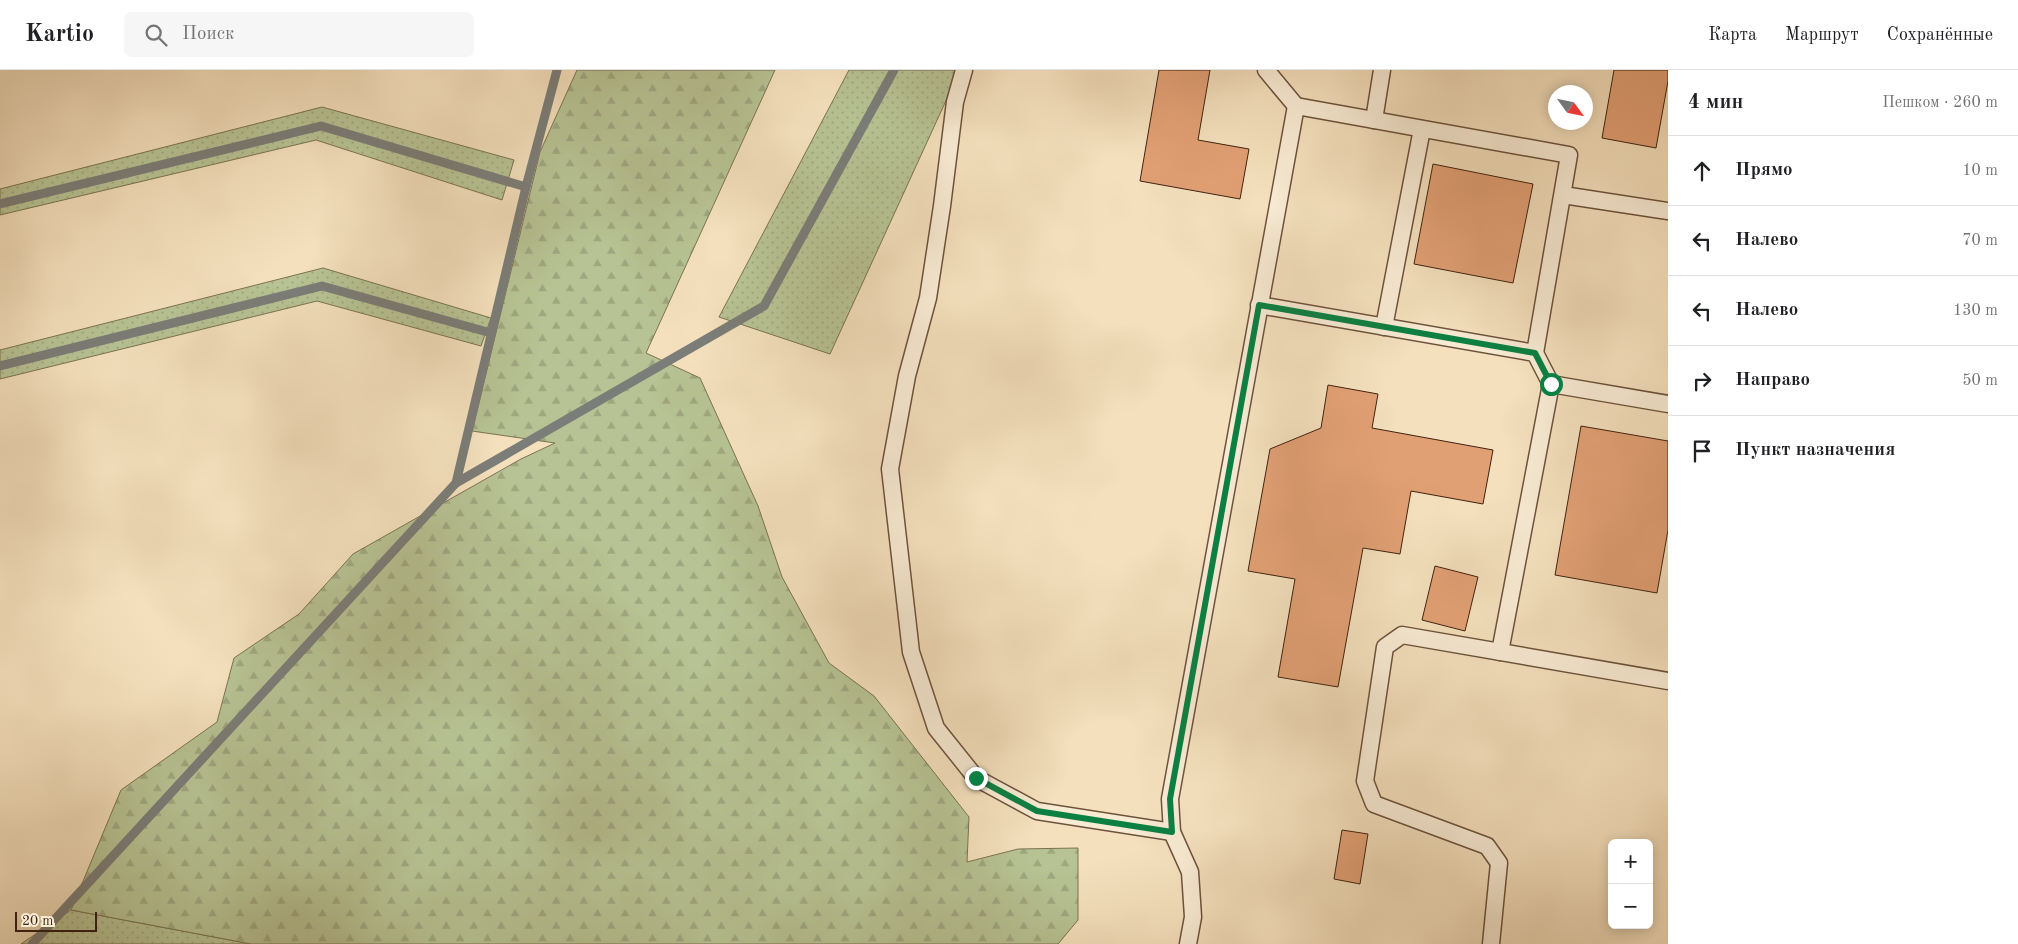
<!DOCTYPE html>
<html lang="ru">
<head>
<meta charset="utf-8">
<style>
  body { margin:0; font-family:"Old Standard TT",serif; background:#f6f6f6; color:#202124 }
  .controls { position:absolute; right:15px; bottom:15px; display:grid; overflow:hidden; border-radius:8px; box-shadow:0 2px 12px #0003 }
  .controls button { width:45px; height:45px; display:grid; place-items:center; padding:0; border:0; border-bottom:1px solid #e0e0e0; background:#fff; color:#202124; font:25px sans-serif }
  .compass { position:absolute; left:1548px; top:15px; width:45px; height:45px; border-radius:50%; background:#fff; box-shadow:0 2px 12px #0003; rotate:123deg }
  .scale { position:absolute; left:15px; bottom:12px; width:82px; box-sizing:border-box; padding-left:5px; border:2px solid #412211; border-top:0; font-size:14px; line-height:18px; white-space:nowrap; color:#412211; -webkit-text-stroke:4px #f8ebd4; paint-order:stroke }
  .stop { position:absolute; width:15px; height:15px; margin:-11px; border:4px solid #0b8043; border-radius:50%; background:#fff }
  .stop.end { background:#0b8043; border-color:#fff; box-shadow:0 1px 5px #0008 }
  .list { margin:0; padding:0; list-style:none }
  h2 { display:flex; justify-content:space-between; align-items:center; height:65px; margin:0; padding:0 20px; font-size:21px }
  h2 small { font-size:16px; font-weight:400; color:#757577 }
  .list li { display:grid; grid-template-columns:32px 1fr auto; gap:15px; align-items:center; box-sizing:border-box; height:70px; padding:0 20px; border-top:1px solid #e0e0e0 }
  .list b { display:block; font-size:19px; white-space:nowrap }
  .list em { font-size:16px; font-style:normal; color:#757577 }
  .icon { flex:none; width:28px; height:28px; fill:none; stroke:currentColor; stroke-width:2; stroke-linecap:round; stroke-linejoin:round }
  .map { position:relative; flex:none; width:1668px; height:874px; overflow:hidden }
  header { display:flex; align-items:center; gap:30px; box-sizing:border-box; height:70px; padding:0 25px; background:#fff; border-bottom:1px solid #e0e0e0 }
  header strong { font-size:24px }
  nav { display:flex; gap:28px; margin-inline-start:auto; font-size:18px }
  .search { width:350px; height:45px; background:#f6f6f6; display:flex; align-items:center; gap:12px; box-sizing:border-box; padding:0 18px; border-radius:8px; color:#757577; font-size:19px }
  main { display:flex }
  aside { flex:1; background:#fff }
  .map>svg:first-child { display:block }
</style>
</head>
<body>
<header>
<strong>Kartio</strong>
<div class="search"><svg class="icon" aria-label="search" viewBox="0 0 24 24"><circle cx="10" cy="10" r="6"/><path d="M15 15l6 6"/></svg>Поиск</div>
<nav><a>Карта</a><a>Маршрут</a><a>Сохранённые</a></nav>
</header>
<main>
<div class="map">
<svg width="1668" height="874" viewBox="0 0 1668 874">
  <defs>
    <pattern id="grass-dots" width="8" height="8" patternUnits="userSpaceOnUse" patternTransform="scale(1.25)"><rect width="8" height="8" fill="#b7c394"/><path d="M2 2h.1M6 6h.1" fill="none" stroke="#9fa77f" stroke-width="1.8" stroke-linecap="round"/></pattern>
    <pattern id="forest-firs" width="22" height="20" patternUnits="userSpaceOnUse" patternTransform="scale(1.25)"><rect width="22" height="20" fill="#b7c394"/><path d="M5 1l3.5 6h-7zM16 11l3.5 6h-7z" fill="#9fa77f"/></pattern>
  </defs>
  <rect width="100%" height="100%" fill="#f4e0bd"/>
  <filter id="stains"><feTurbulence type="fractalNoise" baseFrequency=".004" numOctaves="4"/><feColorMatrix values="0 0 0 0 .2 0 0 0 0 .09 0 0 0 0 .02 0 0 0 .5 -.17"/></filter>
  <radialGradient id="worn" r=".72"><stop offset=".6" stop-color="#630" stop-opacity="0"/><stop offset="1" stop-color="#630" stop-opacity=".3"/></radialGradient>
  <g fill="url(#grass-dots)" stroke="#7c7252">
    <polygon points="849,0 960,0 830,284 719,247"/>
    <polygon points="322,37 514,90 502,130 316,70 0,145 0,119"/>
    <polygon points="323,198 491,248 481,276 317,231 0,309 0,280"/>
    <polygon points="71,840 251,874 21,874"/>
  </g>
  <polygon fill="url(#forest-firs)" stroke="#7c7252" points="577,0 775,0 646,283 700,308 758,436 782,507 829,593 874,626 969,747 967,792 1018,779 1078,778 1078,850 1058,874 251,874 71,840 121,720 217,652 234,588 299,544 353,484 521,389 555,373 472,361 540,82"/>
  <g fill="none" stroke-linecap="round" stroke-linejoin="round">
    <g stroke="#7b7d78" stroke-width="9">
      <polyline points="0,134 321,56 526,117"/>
      <polyline points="0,296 322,216 491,263"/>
      <polyline points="456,413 526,117 557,0"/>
      <polyline points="32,874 456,413 764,236 894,0"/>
    </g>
  </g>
  <g fill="#e1a074" stroke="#412211">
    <polygon points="1159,0 1210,0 1198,70 1249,79 1240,129 1140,111"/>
    <polygon points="1614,0 1668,0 1668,11 1656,78 1602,68"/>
    <polygon points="1433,94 1533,114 1513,213 1414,194"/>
    <polygon points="1328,315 1378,324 1372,358 1493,380 1483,434 1411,421 1400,484 1363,478 1338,617 1278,607 1295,509 1248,501 1270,379 1321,358"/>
    <polygon points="1581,356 1668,371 1668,460 1657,523 1555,505"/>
    <polygon points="1435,496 1478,507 1465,561 1422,550"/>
    <polygon points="1342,760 1368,764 1360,814 1334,809"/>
  </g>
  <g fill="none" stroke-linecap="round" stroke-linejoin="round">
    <defs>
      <g id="lane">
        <polyline points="964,0 955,32 942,136 928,228 907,306 890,399 911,582 936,658 976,708 1037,741 1172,762"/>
        <polyline points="1266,0 1296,36"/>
        <polyline points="1374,50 1382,0"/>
        <polyline points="1563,125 1668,141"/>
        <polyline points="1259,235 1535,283 1551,314 1500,582"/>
        <polyline points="1384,257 1422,59"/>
        <polyline points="1551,314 1668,334"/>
        <polyline points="1188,874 1193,847 1190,802 1172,762 1170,729 1296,36 1569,85 1535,283"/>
        <polyline points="1491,874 1499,793 1487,776 1374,734 1365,711 1385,577 1402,565 1668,611"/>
      </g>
    </defs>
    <use href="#lane" stroke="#6e523c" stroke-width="19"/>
    <use href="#lane" stroke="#f8ebd4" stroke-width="16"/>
  </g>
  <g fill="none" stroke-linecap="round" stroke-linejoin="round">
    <polyline stroke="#0b8043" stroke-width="6" points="976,708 1037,741 1172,762 1170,729 1259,235 1535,283 1551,314"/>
  </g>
  <rect width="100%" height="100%" filter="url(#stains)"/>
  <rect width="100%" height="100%" fill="url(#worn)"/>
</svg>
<div class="controls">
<button>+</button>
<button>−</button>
</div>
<svg class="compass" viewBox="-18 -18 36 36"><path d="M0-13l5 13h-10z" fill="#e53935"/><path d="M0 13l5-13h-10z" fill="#757577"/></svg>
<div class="scale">20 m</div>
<div class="stop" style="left:1551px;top:314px"></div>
<div class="stop end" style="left:976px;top:708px"></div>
</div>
<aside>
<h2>4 мин<small>Пешком · 260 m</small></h2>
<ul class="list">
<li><svg class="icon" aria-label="ahead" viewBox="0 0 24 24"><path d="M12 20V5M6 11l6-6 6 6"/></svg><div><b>Прямо</b></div><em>10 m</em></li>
<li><svg class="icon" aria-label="left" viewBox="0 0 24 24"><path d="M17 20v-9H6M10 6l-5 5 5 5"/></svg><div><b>Налево</b></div><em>70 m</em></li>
<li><svg class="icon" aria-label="left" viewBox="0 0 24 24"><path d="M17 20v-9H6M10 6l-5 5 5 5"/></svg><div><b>Налево</b></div><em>130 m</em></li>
<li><svg class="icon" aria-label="right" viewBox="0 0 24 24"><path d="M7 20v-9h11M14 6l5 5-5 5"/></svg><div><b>Направо</b></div><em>50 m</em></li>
<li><svg class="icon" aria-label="arrive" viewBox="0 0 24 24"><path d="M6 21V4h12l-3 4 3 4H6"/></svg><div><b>Пункт назначения</b></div></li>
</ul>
</aside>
</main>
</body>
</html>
